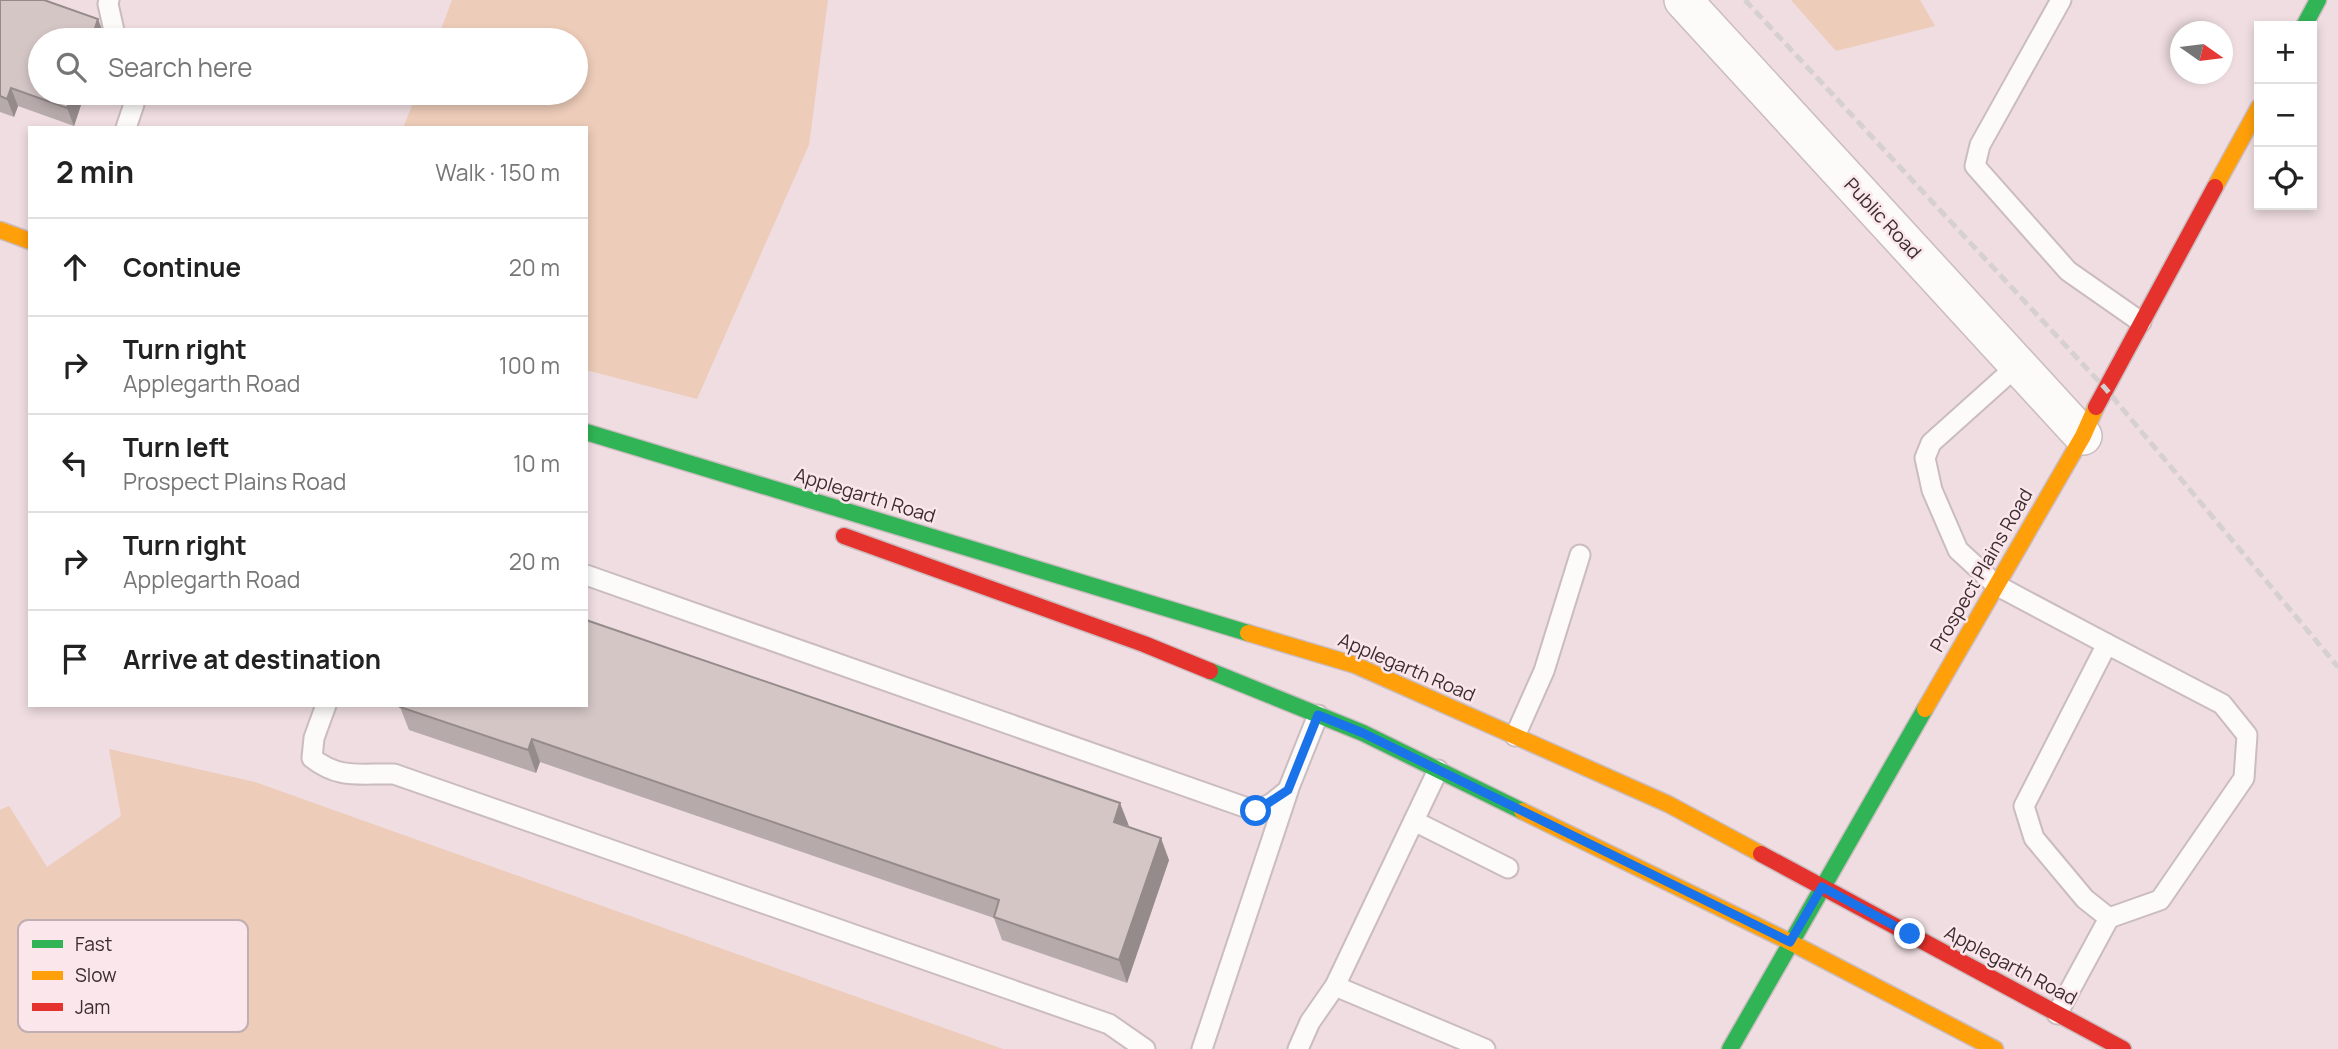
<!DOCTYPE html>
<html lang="en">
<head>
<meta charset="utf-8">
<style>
  body { margin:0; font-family:Manrope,sans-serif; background:#f6f6f6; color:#222 }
  .controls { position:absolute; right:21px; top:21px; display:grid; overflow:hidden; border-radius:0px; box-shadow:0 4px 10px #0003 }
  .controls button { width:63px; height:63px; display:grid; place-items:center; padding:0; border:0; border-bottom:2px solid #e0e0e0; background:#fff; color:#222; font:35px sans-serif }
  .compass { position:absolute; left:2170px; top:21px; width:63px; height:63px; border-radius:50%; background:#fff; box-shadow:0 4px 10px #0003; rotate:104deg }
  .stop { position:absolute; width:21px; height:21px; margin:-16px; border:5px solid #1a73e8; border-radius:50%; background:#fff }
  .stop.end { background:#1a73e8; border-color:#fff; box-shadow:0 2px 7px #0008 }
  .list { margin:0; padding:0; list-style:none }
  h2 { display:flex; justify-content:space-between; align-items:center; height:91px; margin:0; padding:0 28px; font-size:30px }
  h2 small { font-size:23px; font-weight:400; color:#767676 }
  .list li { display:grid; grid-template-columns:46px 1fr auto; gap:21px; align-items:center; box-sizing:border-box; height:98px; padding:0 28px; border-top:2px solid #e0e0e0 }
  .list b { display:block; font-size:26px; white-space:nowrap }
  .list p { margin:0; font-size:23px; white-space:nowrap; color:#767676 }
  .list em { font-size:23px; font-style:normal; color:#767676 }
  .icon { flex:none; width:38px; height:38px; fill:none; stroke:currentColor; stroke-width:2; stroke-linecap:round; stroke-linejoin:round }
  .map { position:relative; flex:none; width:2338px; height:1049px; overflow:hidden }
  .search { position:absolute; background:#fff; box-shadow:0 4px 10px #0003; left:28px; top:28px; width:560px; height:77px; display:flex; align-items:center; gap:18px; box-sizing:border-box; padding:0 24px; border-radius:38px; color:#767676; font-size:26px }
  .panel { position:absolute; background:#fff; box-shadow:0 4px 10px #0003; left:28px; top:126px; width:560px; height:581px; border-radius:0px }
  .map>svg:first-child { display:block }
</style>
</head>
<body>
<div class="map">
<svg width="2338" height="1049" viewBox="0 0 2338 1049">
  <rect width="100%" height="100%" fill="#efdde1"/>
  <g fill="#edccb9">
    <polygon points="452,0 828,0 809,145 697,399 586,370 586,128 403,128 417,93 576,93 576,40 437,40"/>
    <polygon points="1791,0 1920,0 1935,26 1836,51"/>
    <polygon points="109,749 255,782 1003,1049 0,1049 0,810 9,806 47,867 121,816"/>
  </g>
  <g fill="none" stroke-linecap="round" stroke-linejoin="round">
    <defs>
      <g id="lane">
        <polyline points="109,0 108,4 115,35 119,40"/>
        <polyline points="2061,0 1980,145 1975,166 2068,271 2141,322"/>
        <polyline points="126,128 134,104 135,93"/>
        <polyline points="2018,365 1931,443 1925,458 1932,490 1958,550 1996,585 2107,644 2024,806 2034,838 2085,899 2109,918 2057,1014"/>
        <polyline points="586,575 1256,811 1272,803 1288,790 1318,715"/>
        <polyline points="2107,644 2222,704 2247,735 2244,778 2160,900 2109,918"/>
        <path d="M326 705 314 738 312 758C340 780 361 773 394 774L1109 1024 1145 1049"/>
        <polyline points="1515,736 1544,671 1580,555"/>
        <polyline points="1414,821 1508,868"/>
        <polyline points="1335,986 1485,1049"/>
        <polyline points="1202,1049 1288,791"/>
        <polyline points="1298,1049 1310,1022 1335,986 1438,770"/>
      </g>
      <polyline id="street" points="1683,0 2083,436"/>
      <g id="fast">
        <polyline points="2304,26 2318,0"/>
        <polyline points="586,432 1248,633"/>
        <polyline points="1210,671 1363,733 1522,811"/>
        <polyline points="1730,1049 1925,709"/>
      </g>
      <g id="slow">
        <polyline points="2215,187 2259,107"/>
        <polyline points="0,230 30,241"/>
        <polyline points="1248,633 1355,665 1668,804 1761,854"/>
        <polyline points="1925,709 2083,436 2096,407"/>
        <polyline points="1522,811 1790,942 1995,1049"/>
      </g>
      <g id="jam">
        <polyline points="2096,407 2215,187"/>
        <polyline points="844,536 1144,644 1210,671"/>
        <polyline points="1761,854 2123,1049"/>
      </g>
    </defs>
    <use href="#lane" stroke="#cabcbf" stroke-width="23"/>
    <use href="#street" stroke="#cabcbf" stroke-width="40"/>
    <use href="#fast" stroke="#cabcbf" stroke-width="19"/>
    <use href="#slow" stroke="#cabcbf" stroke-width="19"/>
    <use href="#jam" stroke="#cabcbf" stroke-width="19"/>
    <use href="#lane" stroke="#fdfafa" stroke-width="19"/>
    <use href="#street" stroke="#fdfafa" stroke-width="37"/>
    <use href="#fast" stroke="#30b455" stroke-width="16"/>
    <use href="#slow" stroke="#ff9f0a" stroke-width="16"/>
    <use href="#jam" stroke="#e5322d" stroke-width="16"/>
    <polyline stroke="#d6d0d2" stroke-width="5" stroke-dasharray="10 5" stroke-linecap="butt" points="1745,0 2105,388 2338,667"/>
  </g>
  <g fill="#b7aaaa">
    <polygon points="0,0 105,37 104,40 40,40 40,93 85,93 74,126 18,106 14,117 0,112"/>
    <polygon points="400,707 1129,827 1169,860 1127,983 1002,940 994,918 540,762 536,773 409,730"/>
  </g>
  <g fill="#958b8b">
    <polygon points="98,19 105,37 104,40 91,40"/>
    <polygon points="11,88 18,106 14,117 7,99"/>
    <polygon points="72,93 85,93 74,126 67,108"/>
    <polygon points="532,739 540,762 536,773 528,750"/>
    <polygon points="1120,803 1129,826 1114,822"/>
    <polygon points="1161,838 1169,860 1127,983 1119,960"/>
  </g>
  <g fill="#d5c6c6" stroke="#958b8b" stroke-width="2">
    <polygon points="0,0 44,0 98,19 91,40 40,40 40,93 72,93 67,108 11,88 7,99 0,96"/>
    <polygon points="586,620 1120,803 1114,822 1161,838 1119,960 994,917 999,900 532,739 528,750 400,707 401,705 586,705"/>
  </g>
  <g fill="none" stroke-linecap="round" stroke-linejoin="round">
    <polyline stroke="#1a73e8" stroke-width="9" points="1256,811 1288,790 1318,715 1363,733 1790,942 1822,887 1910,934"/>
  </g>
  <g text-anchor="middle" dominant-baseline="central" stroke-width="5" stroke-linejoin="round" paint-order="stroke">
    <g font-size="19" fill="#3a2d30" stroke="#fbe6eb">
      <text transform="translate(1883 218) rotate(47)">Public Road</text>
      <text transform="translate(865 495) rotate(17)">Applegarth Road</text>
      <text transform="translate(1981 570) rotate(-60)">Prospect Plains Road</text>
      <text transform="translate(1407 667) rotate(23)">Applegarth Road</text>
      <text transform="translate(2011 965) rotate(28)">Applegarth Road</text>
    </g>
  </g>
  <rect x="18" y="920" width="230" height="112" rx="10" fill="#fbe6eb" stroke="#c1aeb3" stroke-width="2"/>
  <rect x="32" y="940" width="31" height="8" fill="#30b455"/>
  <rect x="32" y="971" width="31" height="9" fill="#ff9f0a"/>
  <rect x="32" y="1003" width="31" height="8" fill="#e5322d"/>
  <g font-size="19" fill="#3a2d30">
    <text x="75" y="951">Fast</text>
    <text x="75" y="982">Slow</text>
    <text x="75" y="1014">Jam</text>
  </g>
</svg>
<div class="controls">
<button>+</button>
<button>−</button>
<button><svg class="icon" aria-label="locate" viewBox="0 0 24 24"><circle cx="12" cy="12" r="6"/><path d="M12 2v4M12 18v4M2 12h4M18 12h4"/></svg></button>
</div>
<svg class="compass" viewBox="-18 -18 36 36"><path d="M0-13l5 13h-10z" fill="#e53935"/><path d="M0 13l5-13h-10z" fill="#767676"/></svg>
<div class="stop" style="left:1256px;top:811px"></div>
<div class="stop end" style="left:1910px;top:934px"></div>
<div class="search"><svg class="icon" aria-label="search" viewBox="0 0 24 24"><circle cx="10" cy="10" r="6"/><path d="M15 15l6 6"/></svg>Search here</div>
<section class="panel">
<h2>2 min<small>Walk · 150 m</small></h2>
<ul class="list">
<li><svg class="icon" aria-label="ahead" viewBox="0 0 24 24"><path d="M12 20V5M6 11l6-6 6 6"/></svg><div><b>Continue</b></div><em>20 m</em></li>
<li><svg class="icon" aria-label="right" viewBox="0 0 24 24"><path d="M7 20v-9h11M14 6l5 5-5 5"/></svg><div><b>Turn right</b><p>Applegarth Road</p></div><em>100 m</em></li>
<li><svg class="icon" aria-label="left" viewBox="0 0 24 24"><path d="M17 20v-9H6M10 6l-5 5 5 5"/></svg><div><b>Turn left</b><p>Prospect Plains Road</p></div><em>10 m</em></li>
<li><svg class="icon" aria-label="right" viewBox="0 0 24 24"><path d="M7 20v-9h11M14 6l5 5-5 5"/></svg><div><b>Turn right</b><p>Applegarth Road</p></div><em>20 m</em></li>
<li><svg class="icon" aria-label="arrive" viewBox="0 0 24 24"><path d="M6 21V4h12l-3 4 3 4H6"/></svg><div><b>Arrive at destination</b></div></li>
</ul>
</section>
</div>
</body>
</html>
